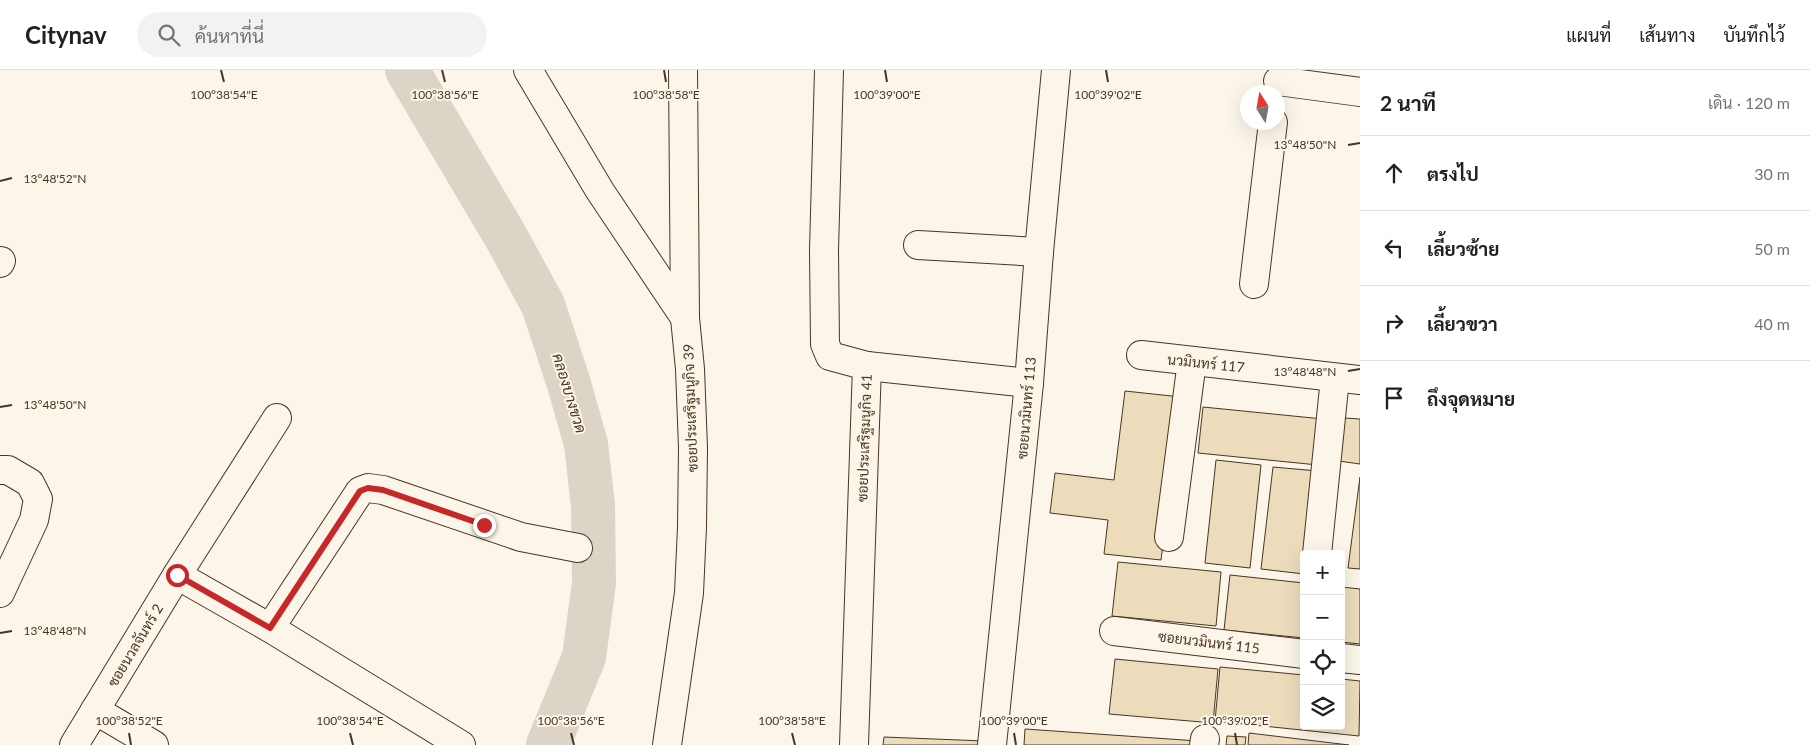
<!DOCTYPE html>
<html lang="th">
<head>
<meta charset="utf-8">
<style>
  body { margin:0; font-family:Lato,Sarabun,sans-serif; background:#f2f2f2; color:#202124 }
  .controls { position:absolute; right:15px; bottom:15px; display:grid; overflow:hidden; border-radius:5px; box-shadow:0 5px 20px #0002 }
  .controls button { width:45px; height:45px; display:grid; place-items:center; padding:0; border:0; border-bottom:1px solid #e0e0e0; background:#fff; color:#202124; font:25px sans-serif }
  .compass { position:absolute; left:1240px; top:15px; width:45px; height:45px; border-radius:50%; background:#fff; box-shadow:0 5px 20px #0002; rotate:349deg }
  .stop { position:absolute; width:15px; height:15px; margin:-11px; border:4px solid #c62828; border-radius:50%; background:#fff }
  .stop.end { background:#c62828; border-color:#fff; box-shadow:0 1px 5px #0008 }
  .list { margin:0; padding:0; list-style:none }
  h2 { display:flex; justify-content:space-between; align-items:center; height:65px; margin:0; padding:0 20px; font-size:21px }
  h2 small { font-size:16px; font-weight:400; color:#757577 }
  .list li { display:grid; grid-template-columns:32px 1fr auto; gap:15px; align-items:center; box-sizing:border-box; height:75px; padding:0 20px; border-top:1px solid #e0e0e0 }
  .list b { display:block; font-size:19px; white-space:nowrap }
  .list em { font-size:16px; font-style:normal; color:#757577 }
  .icon { flex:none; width:28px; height:28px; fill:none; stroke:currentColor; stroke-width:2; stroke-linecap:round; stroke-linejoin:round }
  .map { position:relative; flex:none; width:1360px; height:675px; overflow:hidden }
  header { display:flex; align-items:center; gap:30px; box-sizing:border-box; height:70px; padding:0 25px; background:#fff; border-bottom:1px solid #e0e0e0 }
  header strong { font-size:24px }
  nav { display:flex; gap:28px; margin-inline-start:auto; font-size:18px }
  .search { width:350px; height:45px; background:#f2f2f2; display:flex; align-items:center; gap:12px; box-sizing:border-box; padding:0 18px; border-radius:28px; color:#757577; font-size:19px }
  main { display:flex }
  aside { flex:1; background:#fff }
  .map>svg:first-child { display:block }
</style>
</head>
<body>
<header>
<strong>Citynav</strong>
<div class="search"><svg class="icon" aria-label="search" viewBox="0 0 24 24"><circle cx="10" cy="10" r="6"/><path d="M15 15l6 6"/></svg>ค้นหาที่นี่</div>
<nav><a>แผนที่</a><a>เส้นทาง</a><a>บันทึกไว้</a></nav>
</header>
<main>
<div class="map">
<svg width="1360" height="675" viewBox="0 0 1360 675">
  <rect width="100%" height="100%" fill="#fbf6e9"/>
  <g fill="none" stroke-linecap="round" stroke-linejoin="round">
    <polyline stroke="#dcd4c6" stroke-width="44" points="407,0 506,167 543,235 569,314 586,374 593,436 594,513 584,587 548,675"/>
  </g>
  <g fill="#ecdcbc" stroke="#4a3520">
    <polygon points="1125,321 1181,327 1161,490 1104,484 1108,450 1050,443 1055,403 1114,410"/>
    <polygon points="1203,337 1323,349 1318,395 1198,383"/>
    <polygon points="1345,348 1360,349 1360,394 1339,391"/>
    <polygon points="1216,390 1261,395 1250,498 1205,493"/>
    <polygon points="1273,397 1318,401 1304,484 1304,504 1261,499"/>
    <polygon points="1360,407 1360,499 1348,498"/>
    <polygon points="1118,492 1221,502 1216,556 1112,546"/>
    <polygon points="1230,505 1304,513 1304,568 1224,560"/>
    <polygon points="1341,517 1360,519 1360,574 1341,572"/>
    <polygon points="1115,589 1218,599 1213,653 1109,644"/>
    <polygon points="1220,597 1304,605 1304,656 1341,656 1341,609 1360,611 1359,666 1215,651"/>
    <polygon points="1025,659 1198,671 1198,675 1024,675"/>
    <polygon points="1249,663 1349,675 1248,675"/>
    <polygon points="1227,666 1246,667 1245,675 1226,675"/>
    <polygon points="884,667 984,671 984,675 883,675"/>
  </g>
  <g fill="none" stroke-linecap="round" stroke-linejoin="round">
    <defs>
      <g id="minor">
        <polyline points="528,0 600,121 685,248"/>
        <polyline points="829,0 824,180 825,274 830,286 867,296 854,675"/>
        <polyline points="1278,11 1360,22"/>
        <polyline points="918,175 1039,182"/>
        <polyline points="0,193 1,191"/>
        <polyline points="1254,214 1273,52"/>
        <polyline points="1141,285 1360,310"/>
        <polyline points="867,296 1029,313"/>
        <polyline points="0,400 8,400 30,413 38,429 34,450 0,523"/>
        <polyline points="1169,467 1192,291"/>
        <polyline points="1317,484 1335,308"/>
        <polyline points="177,505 270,558 461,675"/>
        <polyline points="270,558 360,421 368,418 383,420 521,467 578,478"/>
        <polyline points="1114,561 1304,584"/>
        <polyline points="1341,588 1360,590"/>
        <polyline points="95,640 154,675"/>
        <polyline points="74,675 177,505 277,348"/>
        <polyline points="667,675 689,523 692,457 693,378 690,299 685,248 683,0"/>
        <polyline points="992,675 1029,313 1039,182 1056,0"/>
        <polyline points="1204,675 1205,669"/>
      </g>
    </defs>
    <use href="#minor" stroke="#4a3520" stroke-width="30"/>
    <use href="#minor" stroke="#fbf6e9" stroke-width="28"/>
  </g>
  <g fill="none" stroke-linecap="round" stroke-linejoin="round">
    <polyline stroke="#c62828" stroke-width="6" points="177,505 270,558 360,421 368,418 383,420 484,455"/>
  </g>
  <path fill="none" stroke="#4a3520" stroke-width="2" d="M221 0 224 12M442 0 445 12M664 0 666 12M885 0 887 12M1106 0 1108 12M1348 75 1360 73M0 111 12 108M1348 301 1360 299M0 337 12 335M0 563 12 561M129 663 131 675M350 663 353 675M571 663 574 675M792 663 795 675M1014 663 1016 675M1235 663 1237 675"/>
  <g text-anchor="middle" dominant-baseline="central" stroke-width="4" stroke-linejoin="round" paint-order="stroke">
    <g font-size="14" fill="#4a3520" stroke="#fbf6e9">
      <text transform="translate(1206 293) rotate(6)">นวมินทร์ 117</text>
      <text transform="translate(690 338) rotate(-92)">ซอยประเสริฐมนูกิจ 39</text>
      <text transform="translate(1026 338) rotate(-85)">ซอยนวมินทร์ 113</text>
      <text transform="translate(864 368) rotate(-88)">ซอยประเสริฐมนูกิจ 41</text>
      <text transform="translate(1209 572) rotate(7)">ซอยนวมินทร์ 115</text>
      <text transform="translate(135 575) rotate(-59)">ซอยนวลจันทร์ 2</text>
    </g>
    <g font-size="15" font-style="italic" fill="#4a3520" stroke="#fbf6e9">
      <text transform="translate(570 323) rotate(73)">คลองบางขวด</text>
    </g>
  </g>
  <g font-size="12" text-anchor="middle" fill="#4a3520" stroke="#fbf6e9" stroke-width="4" stroke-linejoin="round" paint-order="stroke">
    <text x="224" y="29">100°38'54"E</text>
    <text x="445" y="29">100°38'56"E</text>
    <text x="666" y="29">100°38'58"E</text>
    <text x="887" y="29">100°39'00"E</text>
    <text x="1108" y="29">100°39'02"E</text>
    <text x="1305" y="79">13°48'50"N</text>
    <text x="55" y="113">13°48'52"N</text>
    <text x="1305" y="306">13°48'48"N</text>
    <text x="55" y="339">13°48'50"N</text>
    <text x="55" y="565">13°48'48"N</text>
    <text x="129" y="655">100°38'52"E</text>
    <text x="350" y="655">100°38'54"E</text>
    <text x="571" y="655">100°38'56"E</text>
    <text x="792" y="655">100°38'58"E</text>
    <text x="1014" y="655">100°39'00"E</text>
    <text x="1235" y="655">100°39'02"E</text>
  </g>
</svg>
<div class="controls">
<button>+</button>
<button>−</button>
<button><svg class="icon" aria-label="locate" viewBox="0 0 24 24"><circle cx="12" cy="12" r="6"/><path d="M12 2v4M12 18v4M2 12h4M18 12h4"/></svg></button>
<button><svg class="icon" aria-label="layers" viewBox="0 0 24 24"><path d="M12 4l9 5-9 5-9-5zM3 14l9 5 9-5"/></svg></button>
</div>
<svg class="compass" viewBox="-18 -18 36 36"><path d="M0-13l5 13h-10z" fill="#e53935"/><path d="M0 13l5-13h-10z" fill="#757577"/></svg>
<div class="stop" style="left:177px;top:505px"></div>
<div class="stop end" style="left:484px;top:455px"></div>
</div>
<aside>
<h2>2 นาที<small>เดิน · 120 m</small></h2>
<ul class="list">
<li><svg class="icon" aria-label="ahead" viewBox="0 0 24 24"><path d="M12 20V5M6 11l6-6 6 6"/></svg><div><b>ตรงไป</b></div><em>30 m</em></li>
<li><svg class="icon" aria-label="left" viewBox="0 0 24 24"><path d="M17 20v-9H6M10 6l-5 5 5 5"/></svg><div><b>เลี้ยวซ้าย</b></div><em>50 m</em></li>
<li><svg class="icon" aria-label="right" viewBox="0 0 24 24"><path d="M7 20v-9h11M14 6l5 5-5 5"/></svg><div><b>เลี้ยวขวา</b></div><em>40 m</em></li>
<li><svg class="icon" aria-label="arrive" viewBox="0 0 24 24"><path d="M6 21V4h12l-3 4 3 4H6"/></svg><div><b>ถึงจุดหมาย</b></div></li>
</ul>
</aside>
</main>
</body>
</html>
